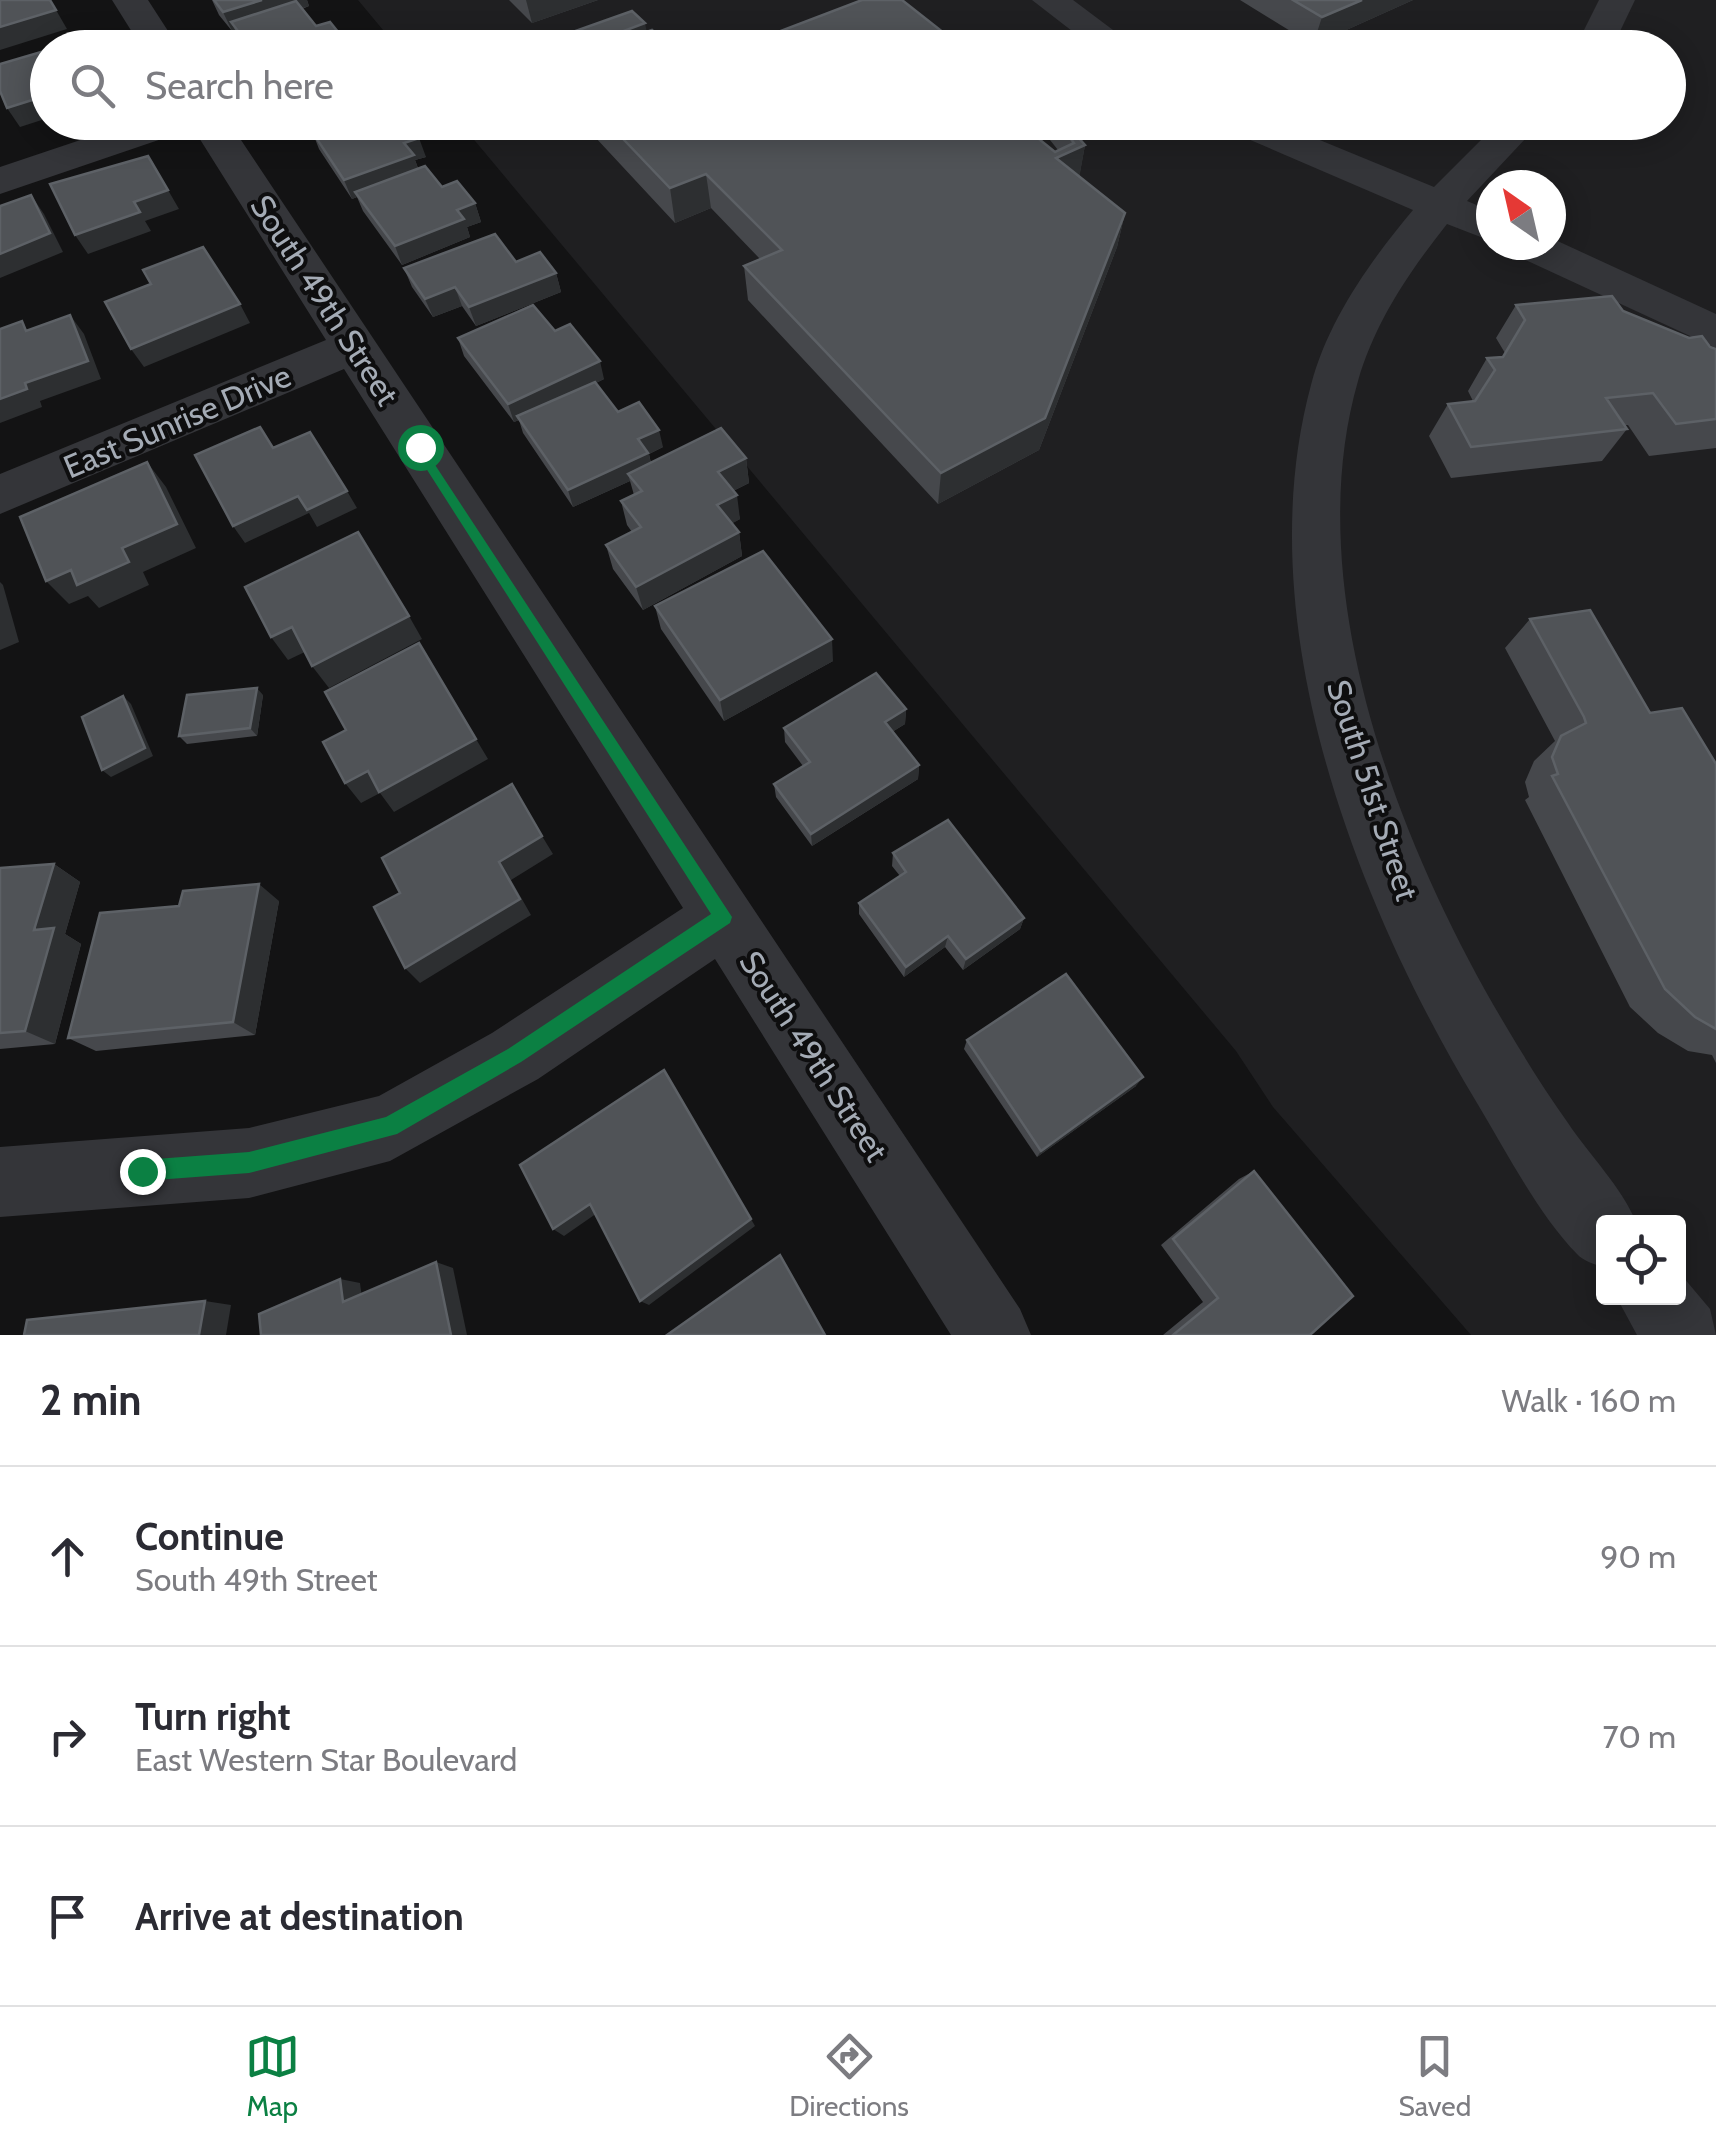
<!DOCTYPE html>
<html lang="en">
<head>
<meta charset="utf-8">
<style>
  body { margin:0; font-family:Cabin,sans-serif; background:#f2f2f3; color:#2b2b33 }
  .controls { position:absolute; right:30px; bottom:30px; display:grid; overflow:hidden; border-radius:10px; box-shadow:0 5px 25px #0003 }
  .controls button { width:90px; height:90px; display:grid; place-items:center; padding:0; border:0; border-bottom:2px solid #e1e1e2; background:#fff; color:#2b2b33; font:50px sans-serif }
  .compass { position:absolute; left:1476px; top:170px; width:90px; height:90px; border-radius:50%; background:#fff; box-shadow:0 5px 25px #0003; rotate:326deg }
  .stop { position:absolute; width:30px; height:30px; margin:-22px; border:8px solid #0b8043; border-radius:50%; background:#fff }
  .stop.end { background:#0b8043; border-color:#fff; box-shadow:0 2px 10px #0008 }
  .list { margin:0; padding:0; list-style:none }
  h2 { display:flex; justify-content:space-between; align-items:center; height:130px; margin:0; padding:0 40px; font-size:42px }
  h2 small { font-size:32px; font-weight:400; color:#7c7c81 }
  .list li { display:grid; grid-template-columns:65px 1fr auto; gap:30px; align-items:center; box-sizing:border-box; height:180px; padding:0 40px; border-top:2px solid #e1e1e2 }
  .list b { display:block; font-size:38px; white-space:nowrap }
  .list p { margin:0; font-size:32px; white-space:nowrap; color:#7c7c81 }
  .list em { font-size:32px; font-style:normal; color:#7c7c81 }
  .icon { flex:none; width:55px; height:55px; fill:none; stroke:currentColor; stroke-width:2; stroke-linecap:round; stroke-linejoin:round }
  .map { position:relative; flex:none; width:1716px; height:1335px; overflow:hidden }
  .search { position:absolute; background:#fff; box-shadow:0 5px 25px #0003; left:30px; right:30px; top:30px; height:110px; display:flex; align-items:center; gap:25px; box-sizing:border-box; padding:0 35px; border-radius:55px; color:#7c7c81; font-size:38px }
  .sheet { height:670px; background:#fff }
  nav { display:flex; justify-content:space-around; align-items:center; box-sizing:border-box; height:140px; border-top:2px solid #e1e1e2; background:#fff; font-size:28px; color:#7c7c81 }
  nav a { display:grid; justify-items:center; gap:5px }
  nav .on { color:#0b8043 }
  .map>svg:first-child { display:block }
</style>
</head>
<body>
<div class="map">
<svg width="1716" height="1335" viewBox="0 0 1716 1335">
  <rect width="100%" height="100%" fill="#131314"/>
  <path fill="#1f1f21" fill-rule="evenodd" d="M358 0H1716V1335H1471L1273 1107 1236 1051 460 123 1668 122V48H398ZM1491 185H1551V245H1491ZM1604 1222H1678V1298H1604Z"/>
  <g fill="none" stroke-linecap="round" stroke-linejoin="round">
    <g fill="#343539" fill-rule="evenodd">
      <polygon points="112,0 148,0 179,48 142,48"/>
      <polygon points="1032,0 1073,0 1137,48 1094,48"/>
      <polygon points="1599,0 1635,0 1612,48 1575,48"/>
      <polygon points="134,122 229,122 1020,1309 1031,1335 951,1335 715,959 538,1079 390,1161 249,1198 0,1217 0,1147 249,1128 379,1096 492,1033 683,908 344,369 0,514 0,474 326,340 191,125 188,130 0,194 0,167"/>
      <path d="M1222 122H1276L1434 187 1499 122H1541L1467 201 1491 211V241L1447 224C1409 272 1375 322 1358 381 1298 590 1400 849 1507 1028 1526 1060 1546 1092 1568 1123 1590 1156 1621 1186 1636 1222H1604V1268C1595 1264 1583 1261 1577 1254 1538 1214 1506 1151 1477 1103 1355 901 1247 621 1311 385 1328 320 1371 260 1413 210L1227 130Z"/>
      <polygon points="1551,238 1716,314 1716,348 1515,255 1509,245 1551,245"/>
      <polygon points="1678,1271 1710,1309 1716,1335 1637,1335 1617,1298 1678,1298"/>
    </g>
  </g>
  <g fill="#46484c" fill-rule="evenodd">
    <polygon points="212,0 307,0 309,6 302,9 316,26 342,37 346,48 245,48 235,30 232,31 219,15"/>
    <polygon points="509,0 598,0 532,23"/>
    <polygon points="1240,0 1413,0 1313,45"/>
    <polygon points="646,32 666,48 569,48 566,45 564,35"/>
    <polygon points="295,122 390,122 426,157 415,160 418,168 442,187 475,203 481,222 467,227 470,237 402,265 363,211 357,197 352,199 319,149 312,131 304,134"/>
    <path d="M592 122H1072L1077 136 1085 145 1079 177 1125 213 1117 247 1039 450 938 504 748 300 744 266 760 259 711 208 675 223 595 137ZM1022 126 1050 140 1058 150 1055 152Z"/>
    <polygon points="516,262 556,273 561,292 476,326 462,306 433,317 412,287 404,268"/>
    <polygon points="1516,305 1623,311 1716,349 1716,448 1649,456 1628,425 1624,425 1627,429 1602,461 1451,478 1429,436 1448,404 1473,401 1468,391 1487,358 1503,357 1505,353 1496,338"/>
    <polygon points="555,331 604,379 596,383 618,412 663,447 649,454 651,463 746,458 749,483 733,491 740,519 732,523 739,532 742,556 643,610 613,569 606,545 632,532 627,525 621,501 634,495 630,481 573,507 523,433 519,420 514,422 464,356 458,338"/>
    <polygon points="655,606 833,661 724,721 661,629"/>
    <polygon points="1530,619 1716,764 1716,1063 1712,1055 1688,1051 1658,1033 1630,1007 1525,800 1529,797 1525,782 1534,761 1555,741 1505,648"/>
    <polygon points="263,695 257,736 187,744 179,736"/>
    <polygon points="906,709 905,724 892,732 919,765 918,779 812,846 776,797 774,784 803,766 785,742 784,728"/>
    <polygon points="893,853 1024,918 1020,929 963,970 945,947 904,977 859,914 859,903 900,876 892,866"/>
    <polygon points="54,864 80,882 65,934 81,944 55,1044 0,1049 0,868"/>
    <polygon points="279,901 255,1035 96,1051 68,1038"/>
    <polygon points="967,1040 1136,1086 1037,1157 964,1049"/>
    <polygon points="1254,1171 1310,1335 1163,1335 1203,1302 1161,1245 1239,1179"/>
  </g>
  <g fill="#2d2f31">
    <polygon points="262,0 307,0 309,6 237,30 231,22 235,30 232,31 223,12"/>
    <polygon points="526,0 598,0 532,23"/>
    <polygon points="1362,0 1413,0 1313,45 1322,17"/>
    <polygon points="56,10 67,29 0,50 0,27"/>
    <polygon points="645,23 647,33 607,48 579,48"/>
    <polygon points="342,37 346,48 310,48"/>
    <polygon points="48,95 48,118 20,127 7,108"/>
    <polygon points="299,122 336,122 304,134"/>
    <polygon points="419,138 426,157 415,160 420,174 355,192 357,197 352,199 344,180 404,143"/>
    <polygon points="1085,145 1079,179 1056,158"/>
    <polygon points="706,174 711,208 675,223 670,188"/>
    <polygon points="168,190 179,209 145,221 151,231 88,254 75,235 134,202"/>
    <polygon points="31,195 44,214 63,252 0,278 0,254"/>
    <polygon points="475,203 481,222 467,227 470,237 402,265 395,246 457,210"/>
    <polygon points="1125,213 1117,247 1039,450 938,504 941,473"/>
    <polygon points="556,273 561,292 476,326 469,307"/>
    <polygon points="455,287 462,306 433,317 425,299"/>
    <polygon points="240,304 250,323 144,367 131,349"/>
    <polygon points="70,315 84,334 101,379 40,401 42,407 0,423 0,399 25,383"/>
    <polygon points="600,361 604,379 520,420 517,416 519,420 514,422 508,404"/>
    <polygon points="659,430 663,447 649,454 652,471 628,474 630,481 573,507 568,490 638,439"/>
    <polygon points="746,458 749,483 721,497 718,472"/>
    <polygon points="147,462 166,487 196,548 143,572 149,585 99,608 88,596 69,604 46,581 122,548"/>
    <polygon points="347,491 357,508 317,527 309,513 245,543 233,526 298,496"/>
    <polygon points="737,495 740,519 721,530 717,505"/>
    <polygon points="739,532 742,556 643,610 636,587"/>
    <polygon points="0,582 3,585 19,642 0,650"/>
    <polygon points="409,616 422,639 329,688 312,666"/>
    <polygon points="292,627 309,650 288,660 271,637"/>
    <polygon points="832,639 833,661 724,721 720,700"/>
    <polygon points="257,688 263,695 257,736 250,728"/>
    <polygon points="123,696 131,704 153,756 111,777 102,770"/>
    <polygon points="906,709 905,724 884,737 885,722"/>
    <polygon points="476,739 488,759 394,812 380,793 361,803 345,783 368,771"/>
    <polygon points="919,765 918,779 812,846 811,834"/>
    <polygon points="542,836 553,854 511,880 531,915 420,983 405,968 499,862"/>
    <polygon points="54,864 80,882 65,934 81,944 55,1044 25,1031 34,930"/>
    <polygon points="259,884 279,901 255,1035 233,1022"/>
    <polygon points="1024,918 1020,929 963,970 966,959"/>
    <polygon points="948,936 945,947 904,977 906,967"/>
    <polygon points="1143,1077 1136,1086 1037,1157 1041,1151"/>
    <polygon points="590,1204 600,1211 564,1236 553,1229"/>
    <polygon points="751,1219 755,1226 649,1305 640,1301"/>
    <polygon points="436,1262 453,1268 467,1335 451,1335"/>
    <polygon points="340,1279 360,1283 363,1306 343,1302"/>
    <polygon points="205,1301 231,1305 226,1335 199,1335"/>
  </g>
  <g fill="#505357" stroke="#5d6166" stroke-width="2.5">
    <polygon points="0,0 50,0 56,10 0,27"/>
    <polygon points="214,0 262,0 223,12"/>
    <polygon points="862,0 902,0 963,48 736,48"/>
    <polygon points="1293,0 1362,0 1322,17"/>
    <polygon points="296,1 316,26 330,22 342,37 310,48 251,48 231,22"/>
    <polygon points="632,11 645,23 579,48 576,48 564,35"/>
    <polygon points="652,30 666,42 651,48 603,48"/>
    <polygon points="48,50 48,95 7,108 0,91 0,64"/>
    <polygon points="333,122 390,122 393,127 408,122 419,138 404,143 414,155 344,180 311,130"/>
    <polygon points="607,122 1018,122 1055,152 1074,143 1067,134 1066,122 1072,122 1077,136 1085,145 1056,158 1125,213 1045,418 941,473 744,266 782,250 706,174 670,188"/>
    <polygon points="148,156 168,190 134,202 140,212 75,235 50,184"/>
    <polygon points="425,166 442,187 457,181 475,203 457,210 464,219 395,246 355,192"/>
    <polygon points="31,195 50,233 0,254 0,206"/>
    <polygon points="495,234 516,262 540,252 556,273 469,307 455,287 425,299 404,268"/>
    <polygon points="203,247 240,304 131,349 105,302 151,284 143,270"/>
    <polygon points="1612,296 1623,311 1689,338 1702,336 1710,347 1716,349 1716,419 1676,424 1653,393 1606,398 1627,429 1471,447 1448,404 1475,401 1495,370 1487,358 1503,357 1525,320 1516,305"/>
    <polygon points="533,305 555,331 570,324 600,361 508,404 458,338"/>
    <polygon points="70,315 88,361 25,383 27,389 0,399 0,329 22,321 26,331"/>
    <polygon points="595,382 618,412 639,402 659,430 638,439 648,453 568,490 517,416"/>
    <polygon points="260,427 273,448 310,432 347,491 307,510 298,496 233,526 195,455"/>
    <polygon points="721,428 746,458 718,472 737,495 717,505 739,532 636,587 606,545 641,527 621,501 642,491 628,474"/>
    <polygon points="147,462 177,524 122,548 129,562 77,585 71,570 46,581 20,517"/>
    <polygon points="358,532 409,616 312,666 292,627 271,637 245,587"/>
    <polygon points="763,551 832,639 720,700 655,606"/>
    <polygon points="1590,610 1650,713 1682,708 1716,764 1716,1029 1695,1017 1665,989 1552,776 1558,774 1552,757 1561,736 1586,723 1584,717 1530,619"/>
    <polygon points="419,643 476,739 379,792 368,771 345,783 323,742 346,730 325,692"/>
    <polygon points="876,673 906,709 885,722 919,765 811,834 774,784 810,762 784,728"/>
    <polygon points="257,688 250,728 179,736 187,695"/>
    <polygon points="123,696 145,748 102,770 82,717"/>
    <polygon points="512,784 542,836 499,862 520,899 405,968 374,907 400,893 382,858"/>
    <polygon points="948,820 1024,918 966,959 948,936 906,967 859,903 906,872 893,853"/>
    <polygon points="54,864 34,930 54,928 25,1031 0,1033 0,868"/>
    <polygon points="259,884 233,1022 68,1038 100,913 179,906 183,891"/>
    <polygon points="1066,974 1143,1077 1041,1151 967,1040"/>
    <polygon points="664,1070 751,1219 640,1301 590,1204 553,1229 520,1165"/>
    <polygon points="1254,1171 1353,1296 1310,1335 1173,1335 1218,1298 1173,1239"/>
    <polygon points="780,1255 825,1335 667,1335"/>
    <polygon points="436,1262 451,1335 261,1335 259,1314 340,1279 343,1302"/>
    <polygon points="205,1301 199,1335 24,1335 27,1320"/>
  </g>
  <polygon fill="#0b8043" points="420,442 732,917 730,923 521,1062 397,1134 249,1173 142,1181 132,1171 142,1160 249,1152 386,1117 508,1049 711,914 415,451 415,443"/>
  <g text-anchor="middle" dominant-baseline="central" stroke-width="8" stroke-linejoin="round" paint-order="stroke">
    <g font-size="32" fill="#a4abb5" stroke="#0e0e0f">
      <text transform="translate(325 300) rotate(57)">South 49th Street</text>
      <text transform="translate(177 421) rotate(-23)">East Sunrise Drive</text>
      <text transform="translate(1373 790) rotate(72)">South 51st Street</text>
      <text transform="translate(814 1056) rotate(57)">South 49th Street</text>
    </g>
  </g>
</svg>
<div class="controls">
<button><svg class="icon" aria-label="locate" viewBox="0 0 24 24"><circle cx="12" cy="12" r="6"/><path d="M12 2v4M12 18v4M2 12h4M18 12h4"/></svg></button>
</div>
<svg class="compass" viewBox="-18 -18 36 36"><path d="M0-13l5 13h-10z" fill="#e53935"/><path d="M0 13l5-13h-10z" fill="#7c7c81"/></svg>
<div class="stop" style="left:420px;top:447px"></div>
<div class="stop end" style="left:142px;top:1171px"></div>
<div class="search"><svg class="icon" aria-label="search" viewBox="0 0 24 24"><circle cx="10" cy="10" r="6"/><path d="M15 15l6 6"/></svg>Search here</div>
</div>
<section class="sheet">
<h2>2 min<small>Walk · 160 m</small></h2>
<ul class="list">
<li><svg class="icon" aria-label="ahead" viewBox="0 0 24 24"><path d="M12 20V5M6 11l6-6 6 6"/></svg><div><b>Continue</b><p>South 49th Street</p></div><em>90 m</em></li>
<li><svg class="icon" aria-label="right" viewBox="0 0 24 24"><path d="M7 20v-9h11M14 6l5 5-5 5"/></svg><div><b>Turn right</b><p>East Western Star Boulevard</p></div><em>70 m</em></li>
<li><svg class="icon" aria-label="arrive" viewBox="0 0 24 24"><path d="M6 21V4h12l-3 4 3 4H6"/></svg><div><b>Arrive at destination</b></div></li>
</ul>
</section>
<nav>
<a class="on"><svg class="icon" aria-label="map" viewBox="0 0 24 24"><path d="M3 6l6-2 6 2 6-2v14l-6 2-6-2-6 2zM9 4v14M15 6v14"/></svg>Map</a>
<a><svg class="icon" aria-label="directions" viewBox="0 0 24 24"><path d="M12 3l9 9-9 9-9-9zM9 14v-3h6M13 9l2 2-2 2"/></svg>Directions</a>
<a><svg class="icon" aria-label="saved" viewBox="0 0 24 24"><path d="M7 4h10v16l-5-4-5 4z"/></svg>Saved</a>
</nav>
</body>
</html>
